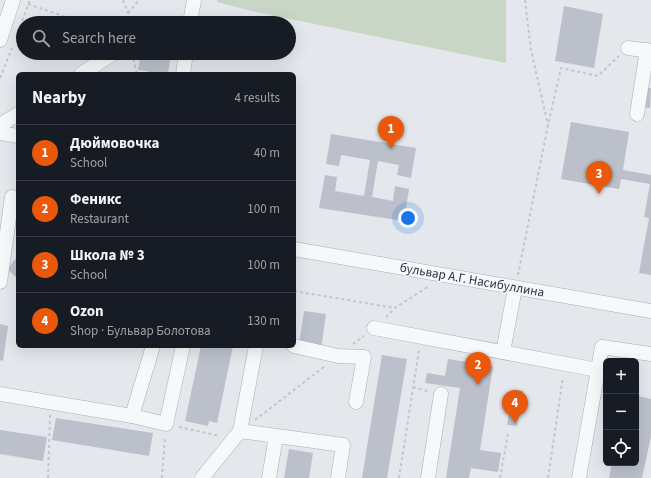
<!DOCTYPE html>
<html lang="en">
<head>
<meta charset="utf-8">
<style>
  body { margin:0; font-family:"Source Sans 3",sans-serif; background:#242831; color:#f1f3f6 }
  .controls { position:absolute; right:12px; bottom:12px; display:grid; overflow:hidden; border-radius:6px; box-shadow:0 4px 16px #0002 }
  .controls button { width:36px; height:36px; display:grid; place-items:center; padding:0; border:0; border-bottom:1px solid #363941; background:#171b24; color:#f1f3f6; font:20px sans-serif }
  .you { position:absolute; left:408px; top:218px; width:14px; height:14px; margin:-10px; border:3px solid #fff; border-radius:50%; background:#1a73e8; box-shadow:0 0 0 6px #1a73e833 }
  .badge { display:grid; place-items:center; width:26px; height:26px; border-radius:50%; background:#ea580c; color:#fff; font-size:13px; font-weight:700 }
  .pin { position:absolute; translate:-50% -33px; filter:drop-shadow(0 1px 2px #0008) }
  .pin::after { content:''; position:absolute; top:21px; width:14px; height:12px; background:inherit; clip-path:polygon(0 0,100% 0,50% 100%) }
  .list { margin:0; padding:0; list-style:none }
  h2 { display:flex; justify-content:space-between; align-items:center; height:52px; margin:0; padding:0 16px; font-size:17px }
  h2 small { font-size:13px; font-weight:400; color:#9ea1a6 }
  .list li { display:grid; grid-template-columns:26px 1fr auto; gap:12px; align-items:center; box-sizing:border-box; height:56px; padding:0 16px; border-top:1px solid #363941 }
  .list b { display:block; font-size:15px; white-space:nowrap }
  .list p { margin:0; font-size:13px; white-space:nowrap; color:#9ea1a6 }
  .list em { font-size:13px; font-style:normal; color:#9ea1a6 }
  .icon { flex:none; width:22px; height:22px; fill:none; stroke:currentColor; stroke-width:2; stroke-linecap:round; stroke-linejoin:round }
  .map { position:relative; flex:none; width:651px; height:478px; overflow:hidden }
  .search { position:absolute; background:#171b24; box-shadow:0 4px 16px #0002; left:16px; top:16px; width:280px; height:44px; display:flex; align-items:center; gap:10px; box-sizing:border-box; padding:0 14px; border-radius:22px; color:#9ea1a6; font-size:15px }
  .panel { position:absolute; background:#171b24; box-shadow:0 4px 16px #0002; left:16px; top:72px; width:280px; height:276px; border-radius:6px }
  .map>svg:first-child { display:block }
</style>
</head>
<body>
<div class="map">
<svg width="651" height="478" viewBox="0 0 651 478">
  <rect width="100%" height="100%" fill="#e4e7ec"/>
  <polygon fill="#c9d6c5" points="217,0 506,0 506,63 256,12 217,2"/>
  <g fill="#bbc0ca">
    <polygon points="564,6 603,14 594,68 555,61"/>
    <polygon points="156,17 166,18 166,21 176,23 145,23 146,18 155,19"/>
    <polygon points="141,53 171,53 168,74 158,73 158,74 147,74 148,71 138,70"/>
    <polygon points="642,87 651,88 650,108 640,107"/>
    <polygon points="571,122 629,132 623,170 651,175 651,275 639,273 649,218 644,217 650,184 621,179 619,189 561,179"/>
    <polygon points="331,134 416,148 411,178 397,175 399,165 378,161 372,197 393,201 395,186 409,189 404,221 319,208 325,175 337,177 335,191 364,196 370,160 341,155 339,166 326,164"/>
    <polygon points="18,256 18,279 7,269"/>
    <polygon points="304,311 326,314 321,349 299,345"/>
    <polygon points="0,324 8,326 3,361 0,360"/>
    <polygon points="201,346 233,346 217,423 209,421 208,426 185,421"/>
    <polygon points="382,355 407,359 387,478 362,478"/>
    <polygon points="448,359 493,366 480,450 501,453 498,472 471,468 469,478 446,478 460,388 425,383 427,373 445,376"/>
    <polygon points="513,390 523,391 517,426 507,425"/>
    <polygon points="638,396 651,399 651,436 642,478 609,478 612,463 636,463 636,401"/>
    <polygon points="56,418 153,433 149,456 52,440"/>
    <polygon points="0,430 47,437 43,461 0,454"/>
    <polygon points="289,449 313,453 309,478 284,478"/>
  </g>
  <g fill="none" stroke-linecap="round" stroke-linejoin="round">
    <defs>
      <g id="minor">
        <polyline points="190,23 194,0"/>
        <polyline points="0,40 13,0"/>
        <polyline points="628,48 651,51"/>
        <polyline points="81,74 114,53"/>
        <polyline points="183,74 186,53"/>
        <polyline points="637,114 647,50"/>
        <polyline points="0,125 18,114"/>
        <polyline points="0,133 18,136"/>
        <polyline points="294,249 651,311"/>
        <polyline points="0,282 12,197"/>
        <polyline points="374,328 598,370"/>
        <polyline points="294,346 338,356 364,357 356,402"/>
        <polyline points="503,352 515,288"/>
        <polyline points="0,394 132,416 153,346"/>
        <polyline points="132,416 166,424 183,346"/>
        <polyline points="240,431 256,346"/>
        <polyline points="202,478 240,431 343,445 338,478"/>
        <polyline points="269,478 276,436"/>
        <polyline points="428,478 441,394"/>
        <polyline points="579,478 602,347 651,354"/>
      </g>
    </defs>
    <use href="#minor" stroke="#a9aeb7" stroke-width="15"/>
    <g stroke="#c2c5cb" stroke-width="2" stroke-dasharray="3 3" stroke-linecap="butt">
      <polyline points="123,0 132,23"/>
      <polyline points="525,0 531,50 548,125"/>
      <polyline points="28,4 83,23"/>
      <polyline points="128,13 139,0"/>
      <polyline points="18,32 30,0"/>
      <polyline points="133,53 133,57 137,74"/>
      <polyline points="0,78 12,48"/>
      <polyline points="518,275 548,125 561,68 598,76 619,56"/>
      <polyline points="294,291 395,308"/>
      <polyline points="386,317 395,308 429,286"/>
      <polyline points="353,344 364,336"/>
      <polyline points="413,387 430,392"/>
      <polyline points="255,420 325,366"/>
      <polyline points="179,427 220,436"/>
      <polyline points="48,478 50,415"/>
      <polyline points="162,478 165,437"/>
      <polyline points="399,478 419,350"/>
      <polyline points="500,478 508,434"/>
      <polyline points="548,478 563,377"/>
    </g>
    <use href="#minor" stroke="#f7f8fa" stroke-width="14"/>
  </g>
  <g text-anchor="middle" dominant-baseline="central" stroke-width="3" stroke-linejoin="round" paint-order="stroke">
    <g font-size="13" fill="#2b3445" stroke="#f4f6f9">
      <text transform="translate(472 280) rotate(10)">бульвар А.Г. Насибуллина</text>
    </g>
  </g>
</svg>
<div class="controls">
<button>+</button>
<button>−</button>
<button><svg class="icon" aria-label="locate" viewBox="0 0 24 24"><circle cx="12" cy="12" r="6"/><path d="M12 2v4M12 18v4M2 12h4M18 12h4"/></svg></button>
</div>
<div class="you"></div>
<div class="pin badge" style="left:391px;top:149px">1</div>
<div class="pin badge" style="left:478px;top:385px">2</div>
<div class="pin badge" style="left:599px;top:194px">3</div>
<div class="pin badge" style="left:515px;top:423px">4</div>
<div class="search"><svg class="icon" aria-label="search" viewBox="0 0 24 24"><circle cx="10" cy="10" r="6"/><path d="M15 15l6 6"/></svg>Search here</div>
<section class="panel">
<h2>Nearby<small>4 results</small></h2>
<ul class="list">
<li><span class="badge">1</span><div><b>Дюймовочка</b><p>School</p></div><em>40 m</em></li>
<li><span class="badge">2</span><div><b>Феникс</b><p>Restaurant</p></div><em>100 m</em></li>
<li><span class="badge">3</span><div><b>Школа № 3</b><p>School</p></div><em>100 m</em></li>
<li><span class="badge">4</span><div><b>Ozon</b><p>Shop · Бульвар Болотова</p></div><em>130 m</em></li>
</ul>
</section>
</div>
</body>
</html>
